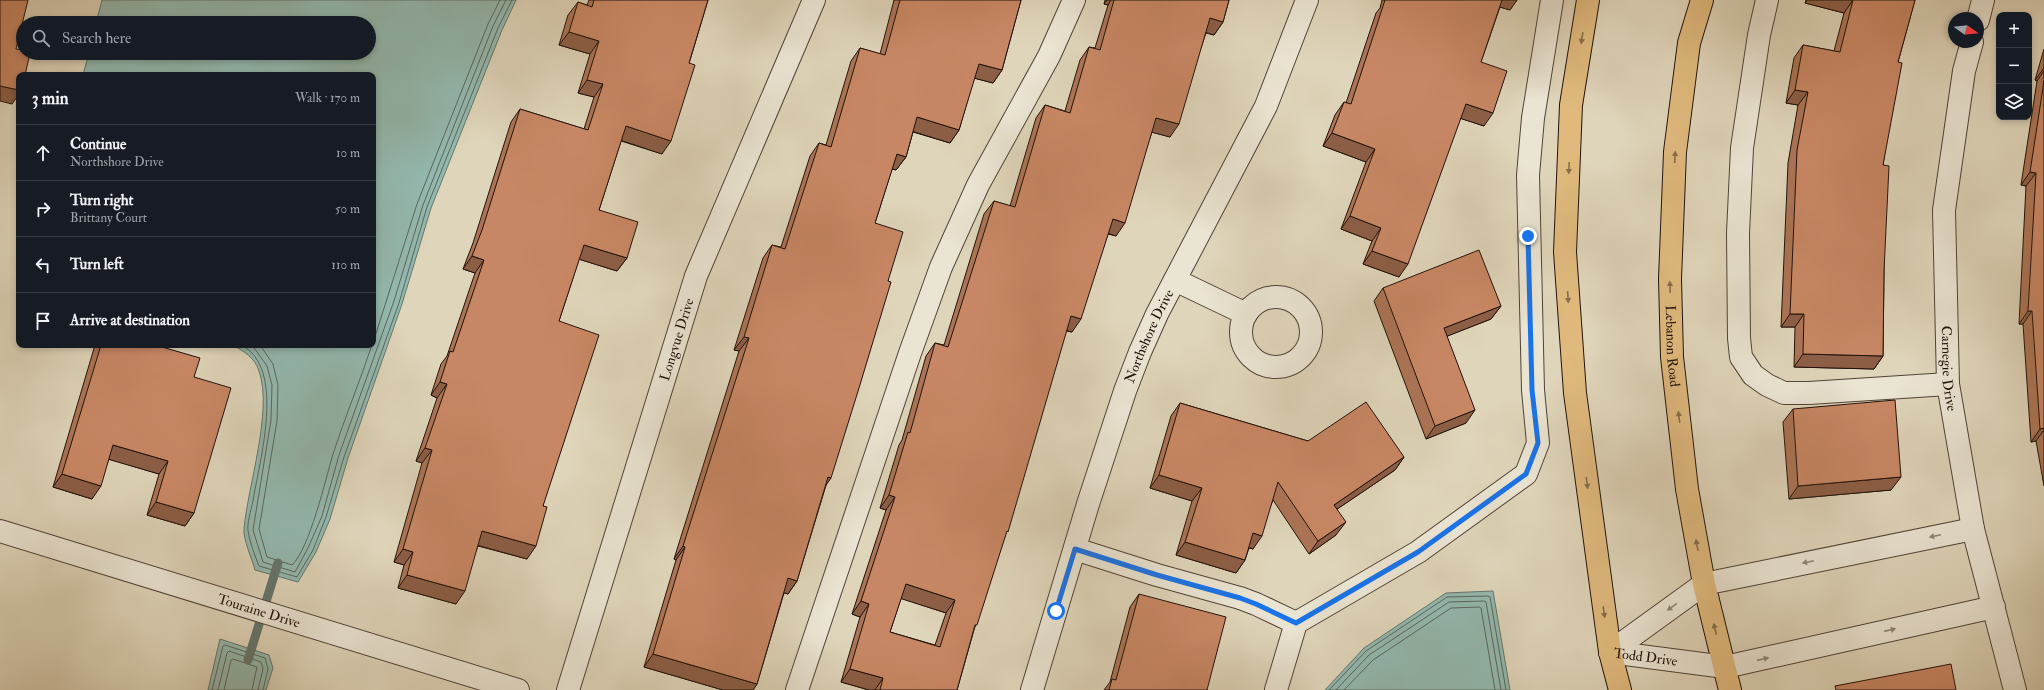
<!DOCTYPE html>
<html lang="en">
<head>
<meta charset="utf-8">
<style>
  body { margin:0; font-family:"IM FELL Double Pica",serif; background:#242831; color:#f1f3f6 }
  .controls { position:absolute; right:12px; top:12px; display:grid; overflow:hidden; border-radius:8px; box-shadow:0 2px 6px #0003 }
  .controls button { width:36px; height:36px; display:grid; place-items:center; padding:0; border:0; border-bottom:1px solid #363941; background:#171b24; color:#f1f3f6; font:20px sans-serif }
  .compass { position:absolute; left:1948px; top:12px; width:36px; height:36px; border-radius:50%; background:#171b24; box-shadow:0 2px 6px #0003; rotate:105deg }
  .stop { position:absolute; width:12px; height:12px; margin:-9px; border:3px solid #1a73e8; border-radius:50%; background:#fff }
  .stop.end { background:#1a73e8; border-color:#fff; box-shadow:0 1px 4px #0008 }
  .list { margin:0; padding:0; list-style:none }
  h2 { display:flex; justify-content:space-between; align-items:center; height:52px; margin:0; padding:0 16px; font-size:17px }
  h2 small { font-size:13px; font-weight:400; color:#9ea1a6 }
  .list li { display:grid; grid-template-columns:26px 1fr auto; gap:12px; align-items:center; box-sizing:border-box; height:56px; padding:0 16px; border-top:1px solid #363941 }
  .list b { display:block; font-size:15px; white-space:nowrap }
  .list p { margin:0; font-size:13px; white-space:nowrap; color:#9ea1a6 }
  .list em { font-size:13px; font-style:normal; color:#9ea1a6 }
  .icon { flex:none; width:22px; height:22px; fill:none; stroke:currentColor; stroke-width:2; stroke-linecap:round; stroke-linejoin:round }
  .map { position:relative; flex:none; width:2044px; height:690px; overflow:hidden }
  .search { position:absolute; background:#171b24; box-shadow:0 2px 6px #0003; left:16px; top:16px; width:360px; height:44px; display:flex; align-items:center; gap:10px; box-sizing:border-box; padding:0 14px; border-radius:22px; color:#9ea1a6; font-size:15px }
  .panel { position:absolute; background:#171b24; box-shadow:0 2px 6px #0003; left:16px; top:72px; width:360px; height:276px; border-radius:8px }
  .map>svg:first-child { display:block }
</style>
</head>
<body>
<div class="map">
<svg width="2044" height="690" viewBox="0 0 2044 690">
  <rect width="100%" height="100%" fill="#dfd5ba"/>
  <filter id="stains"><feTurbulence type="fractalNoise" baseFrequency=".005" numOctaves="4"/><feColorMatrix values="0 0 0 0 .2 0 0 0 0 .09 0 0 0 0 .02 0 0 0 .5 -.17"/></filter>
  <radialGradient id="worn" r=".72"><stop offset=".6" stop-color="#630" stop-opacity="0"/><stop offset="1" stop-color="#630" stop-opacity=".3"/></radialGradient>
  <g fill="#93b9af" stroke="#65766d">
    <path d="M102 0H516L502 30 431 208 402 304 348 458 330 519 316 552 298 582 255 570C252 559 243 539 244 529 248 485 273 411 259 371 255 358 244 351 232 345H373V75H83L89 53H369V23H96Z"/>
    <polygon points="1493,591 1510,690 1325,690 1364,648 1446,593"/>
    <polygon points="220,639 269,655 273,668 266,690 208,690"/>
  </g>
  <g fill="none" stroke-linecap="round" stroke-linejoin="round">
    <g stroke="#5a665d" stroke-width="1">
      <polyline points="373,343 417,204 488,24 500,0"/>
      <path d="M241 345C287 367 259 462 253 501 251 510 247 523 248 531 250 543 255 556 259 566L297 577 313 550 326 517 344 457 399 303 427 207 498 28 512 0"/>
      <polyline points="252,345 267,366 272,385 271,420 253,530 263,562 295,572 308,548 322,516 339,455 394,301 423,205 493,26 506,0"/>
      <path d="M260 345 273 364 278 385 277 421 259 529 267 557 292 565C309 550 326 478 333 454 345 417 360 381 372 345"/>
      <polyline points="212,690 223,646 225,645 265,658 268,669 263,690"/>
      <polyline points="218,690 227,653 229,651 261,662 263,669 258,690"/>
      <polyline points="224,690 231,660 233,659 257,667 252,690"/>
      <polyline points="1329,690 1366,651 1447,597 1488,596 1490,597 1506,690"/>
      <polyline points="1336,690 1369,655 1449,602 1484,601 1486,602 1501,690"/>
      <polyline points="1344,690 1373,660 1451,608 1479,607 1481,608 1495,690"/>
    </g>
    <polyline stroke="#65766d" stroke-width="9" points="248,660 278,563"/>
    <defs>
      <g id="minor">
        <polyline points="1767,0 1759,35 1742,148 1738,233 1739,338 1741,357 1753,375 1767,385 1784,393 1809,393 1948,384"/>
        <polyline points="1978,20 1983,0"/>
        <path id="s1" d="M1972 42 1964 71 1944 210 1948 384 1973 529 2015 690"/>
        <polyline points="1175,280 1246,314"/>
        <circle cx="1276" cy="332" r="35"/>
        <path id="s2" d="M0 531 518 690"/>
        <polyline points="1075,549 1157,575 1240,598 1256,604 1296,623"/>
        <path id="s3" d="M1610 652 1725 667 1994 607"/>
        <polyline points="1610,652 1704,584 1973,529"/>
        <path id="s4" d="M568 690 696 276 814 0"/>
        <polyline points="797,690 910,353 941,267 978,185 1049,56 1074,0"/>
        <path id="s5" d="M1032 690 1088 504 1125 391 1140 352 1157 314 1266 106 1307 0"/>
        <polyline points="1276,690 1296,623 1418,552 1526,474 1538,443 1533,390 1528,175 1533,118 1552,0"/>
      </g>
      <g id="major">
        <polyline points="1588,0 1571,105 1565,252 1575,393 1610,652 1620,690"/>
        <path id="s6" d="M1702 0 1689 43 1675 152 1670 279 1672 357 1687 489 1704 584 1730 690"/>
      </g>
    </defs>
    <use href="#minor" stroke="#504337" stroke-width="24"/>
    <use href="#major" stroke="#21120b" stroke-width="24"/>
    <use href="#minor" stroke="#eae4d2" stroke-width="22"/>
    <use href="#major" stroke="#e0ba7d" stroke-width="22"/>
  </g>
  <g fill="#ac7456" stroke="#21120b" fill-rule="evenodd">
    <polygon points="589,0 708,0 662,154 621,141 599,210 627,258 617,271 579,259 559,321 543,506 527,559 478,546 456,604 398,588 404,565 394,562 422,463 416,461 437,398 431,395 441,364 447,356 475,273 463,269 473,243 511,122 520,109 584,129 594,97 578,93 590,54 559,45 568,15 578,2 587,5"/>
    <polygon points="894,0 1021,0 1002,70 993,83 974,78 959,130 950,143 913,132 906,157 896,170 892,169 875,223 888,281 797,581 788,594 784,593 757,684 753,690 723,690 644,667 676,560 674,559 739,351 734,350 763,258 772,245 781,247 810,156 819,143 826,145 851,61 860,48 880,54"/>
    <path d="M1105 0H1229L1223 22 1214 35 1206 33 1170 137 1152 132 1116 236 1108 234 1072 332 1066 331 1005 536 974 630 957 690H869L841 682 860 617 852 614 886 510 880 508 899 445 902 440 926 356 935 343 944 345 984 214 994 201 1010 206 1036 118 1045 105 1065 111 1080 60 1089 47 1095 48 1108 5 1104 4ZM901 598 946 613 935 645 890 632Z"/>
    <polygon points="1382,0 1517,0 1510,10 1500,7 1481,62 1484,126 1460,118 1399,277 1363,264 1372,241 1341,229 1366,162 1323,146 1335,115 1344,102 1346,103 1376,13 1380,8"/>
    <polygon points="1806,0 1915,0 1898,62 1883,165 1884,271 1883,356 1874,369 1794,367 1795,327 1781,327 1788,163 1798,105 1786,103 1794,58 1803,45 1834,51 1844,13 1805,3"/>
    <polygon points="2044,49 2044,486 2036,441 2031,442 2023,324 2019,324 2026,186 2021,185 2037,81 2035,80"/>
    <polygon points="1383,288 1501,306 1491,319 1447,336 1466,423 1426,439 1374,301"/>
    <polygon points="95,345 155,345 194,377 194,513 185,526 147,515 159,474 109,459 92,499 53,487"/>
    <polygon points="1180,403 1308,441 1404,457 1395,470 1337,509 1336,535 1309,554 1273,500 1253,549 1249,548 1245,560 1236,573 1176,555 1192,501 1150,488 1171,416"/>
    <polygon points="1793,409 1891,490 1789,499 1783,422"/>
    <polygon points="1139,594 1207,690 1104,690 1110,682 1130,607"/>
  </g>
  <g fill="#8c5e46" stroke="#21120b">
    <polygon points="1107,0 1111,0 1108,5 1104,4"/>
    <polygon points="1500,0 1517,0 1510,10 1496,6"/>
    <polygon points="1807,0 1853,0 1844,13 1805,3"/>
    <polygon points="1210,18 1223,22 1214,35 1201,31"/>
    <polygon points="569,32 599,41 590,54 559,45"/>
    <polygon points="979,64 1002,70 993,83 970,77"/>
    <polygon points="2044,68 2044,71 2037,81 2035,80"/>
    <polygon points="587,80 603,84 594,97 578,93"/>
    <polygon points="0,86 19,90 19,94 12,104 0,101"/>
    <polygon points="1795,90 1808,92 1798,105 1786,103"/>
    <polygon points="1466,104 1493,113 1484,126 1456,117"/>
    <polygon points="917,117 959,130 950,143 908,130"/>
    <polygon points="1156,118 1179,124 1170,137 1147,131"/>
    <polygon points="626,126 671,141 662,154 617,139"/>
    <polygon points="1332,133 1375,149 1366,162 1323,146"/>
    <polygon points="897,154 906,157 896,170 887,167"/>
    <polygon points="2030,172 2036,173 2026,186 2021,185"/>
    <polygon points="1350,216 1381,228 1372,241 1341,229"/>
    <polygon points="1113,219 1125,223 1116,236 1104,232"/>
    <polygon points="584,245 627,258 617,271 575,258"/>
    <polygon points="1372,251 1408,264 1399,277 1363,264"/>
    <polygon points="472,256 484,260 475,273 463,269"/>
    <polygon points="1501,306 1491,319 1435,341 1444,328"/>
    <polygon points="2028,311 2032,311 2023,324 2019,324"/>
    <polygon points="1790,314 1804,314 1795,327 1781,327"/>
    <polygon points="1071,316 1081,319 1072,332 1062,329"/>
    <polygon points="744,337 749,338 739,351 734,350"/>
    <polygon points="1803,354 1883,356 1874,369 1794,367"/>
    <polygon points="440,382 447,384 437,398 431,395"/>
    <polygon points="1475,410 1466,423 1426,439 1435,426"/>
    <polygon points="2044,428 2044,430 2036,441 2031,442 2040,429"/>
    <polygon points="113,445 168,461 159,474 104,458"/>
    <polygon points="425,448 432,450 422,463 416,461"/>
    <polygon points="1404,457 1395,470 1324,518 1334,505"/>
    <polygon points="62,474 101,486 92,499 53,487"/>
    <polygon points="1159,475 1202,488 1192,501 1150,488"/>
    <polygon points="828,477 831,478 822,491"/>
    <polygon points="1901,477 1891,490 1789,499 1798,486"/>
    <polygon points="889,495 895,497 886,510 880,508"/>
    <polygon points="156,502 194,513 185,526 147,515"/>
    <polygon points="1346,522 1336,535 1309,554 1318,541"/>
    <polygon points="482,531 536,546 527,559 473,544"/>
    <polygon points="1253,533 1262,536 1253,549 1244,546"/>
    <polygon points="1185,542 1245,560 1236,573 1176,555"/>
    <polygon points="683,546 685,547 676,560 674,559"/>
    <polygon points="403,549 413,552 404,565 394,562"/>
    <polygon points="407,575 465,591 456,604 398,588"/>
    <polygon points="788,578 797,581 788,594 779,591"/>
    <polygon points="906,584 955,600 946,613 896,597"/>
    <polygon points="861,601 869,604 860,617 852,614"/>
    <polygon points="653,654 757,684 753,690 723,690 644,667"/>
    <polygon points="850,669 883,678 875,690 869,690 841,682"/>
  </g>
  <g fill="#c88764" stroke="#21120b" fill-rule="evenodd">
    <polygon points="0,0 28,0 16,49 23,50 23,53 30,53 25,75 19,75 19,90 0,86"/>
    <polygon points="594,0 708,0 689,63 695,65 671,141 626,126 599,210 638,222 627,258 584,245 559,321 599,335 543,506 547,507 536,546 482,531 465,591 407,575 413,552 403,549 432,450 425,448 447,384 440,382 450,351 453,352 484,260 472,256 482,230 520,109 588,130 603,84 587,80 599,41 569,32 578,2 592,7"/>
    <polygon points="900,0 1021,0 1002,70 979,64 959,130 917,117 906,157 897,154 875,223 903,232 888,281 891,282 859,388 831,478 828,477 797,581 788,578 757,684 653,654 685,547 683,546 749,338 744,337 772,245 785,249 819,143 831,147 860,48 885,55"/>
    <path d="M1114 0H1229L1223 22 1210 18 1179 124 1156 118 1125 223 1113 219 1081 319 1071 316 1008 532 1007 531 977 625H975L957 690H880L883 678 850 669 869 604 861 601 895 497 889 495 908 432 910 433 935 343 948 347 994 201 1015 207 1045 105 1070 113 1089 47 1100 50ZM906 584 955 600 940 647 890 632Z"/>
    <polygon points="1385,0 1502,0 1481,62 1507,71 1493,113 1466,104 1408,264 1372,251 1381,228 1350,216 1375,149 1332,133 1344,102 1351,104"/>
    <polygon points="1853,0 1915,0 1898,62 1902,63 1883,165 1889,166 1884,271 1883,356 1803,354 1804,314 1790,314 1797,150 1808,92 1795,90 1803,45 1840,52"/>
    <polygon points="2044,81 2044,428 2040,429 2032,311 2028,311 2036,173 2030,172"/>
    <polygon points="1479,250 1501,306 1444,328 1475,410 1435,426 1383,288"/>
    <polygon points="101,345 155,345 200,358 194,377 231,388 194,513 156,502 168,461 113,445 101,486 62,474"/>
    <polygon points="1895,400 1901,477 1798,486 1793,409"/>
    <polygon points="1366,402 1404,457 1334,505 1346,522 1318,541 1278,482 1262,536 1253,533 1245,560 1185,542 1202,488 1159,475 1180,403 1308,441"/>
    <polygon points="1139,594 1226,617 1207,690 1109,690 1112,679 1116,680"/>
    <polygon points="1951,664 1956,690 1836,690 1835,686"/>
  </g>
  <defs><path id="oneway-solid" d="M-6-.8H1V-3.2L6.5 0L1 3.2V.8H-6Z"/></defs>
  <g fill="#8a6e4a">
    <use href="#oneway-solid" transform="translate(1582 38) rotate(99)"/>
    <use href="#oneway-solid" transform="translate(1675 157) rotate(-87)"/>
    <use href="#oneway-solid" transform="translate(1569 168) rotate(92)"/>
    <use href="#oneway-solid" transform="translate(1670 287) rotate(-92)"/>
    <use href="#oneway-solid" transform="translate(1568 297) rotate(86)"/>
    <use href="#oneway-solid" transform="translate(1679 417) rotate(-97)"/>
    <use href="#oneway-solid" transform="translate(1587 483) rotate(82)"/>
    <use href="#oneway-solid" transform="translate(1697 545) rotate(-100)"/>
    <use href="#oneway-solid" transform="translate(1604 612) rotate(82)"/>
    <use href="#oneway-solid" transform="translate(1715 629) rotate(-104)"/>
  </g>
  <g fill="#908678">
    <use href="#oneway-solid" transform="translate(1935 536) rotate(168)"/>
    <use href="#oneway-solid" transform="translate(1808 562) rotate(168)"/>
    <use href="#oneway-solid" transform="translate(1672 607) rotate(144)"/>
    <use href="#oneway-solid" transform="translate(1890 630) rotate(-13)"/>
    <use href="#oneway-solid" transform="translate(1763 659) rotate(-13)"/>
  </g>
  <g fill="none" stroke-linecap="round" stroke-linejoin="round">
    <polyline stroke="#1a73e8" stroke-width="5" points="1056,611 1075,549 1157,575 1240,598 1256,604 1296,623 1418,552 1526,474 1538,443 1532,390 1528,236"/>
  </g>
  <g text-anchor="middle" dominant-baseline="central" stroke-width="4" stroke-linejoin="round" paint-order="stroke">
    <g font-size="14" fill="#21120b" stroke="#eae4d2">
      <text stroke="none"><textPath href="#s5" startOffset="373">Northshore Drive</textPath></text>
      <text stroke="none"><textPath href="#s4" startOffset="367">Longvue Drive</textPath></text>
      <text stroke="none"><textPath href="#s6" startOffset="349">Lebanon Road</textPath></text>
      <text stroke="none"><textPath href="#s1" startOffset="329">Carnegie Drive</textPath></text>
      <text stroke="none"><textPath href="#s2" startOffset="271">Touraine Drive</textPath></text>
      <text stroke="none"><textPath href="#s3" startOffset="36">Todd Drive</textPath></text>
    </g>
  </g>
  <rect width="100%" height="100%" filter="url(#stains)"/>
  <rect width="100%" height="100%" fill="url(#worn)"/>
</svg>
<div class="controls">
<button>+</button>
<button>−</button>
<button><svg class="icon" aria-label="layers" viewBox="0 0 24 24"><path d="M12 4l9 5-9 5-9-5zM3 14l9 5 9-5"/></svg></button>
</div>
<svg class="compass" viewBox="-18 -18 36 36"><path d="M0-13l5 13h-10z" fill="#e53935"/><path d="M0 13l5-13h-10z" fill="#9ea1a6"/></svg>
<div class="stop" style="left:1056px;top:611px"></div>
<div class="stop end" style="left:1528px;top:236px"></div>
<div class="search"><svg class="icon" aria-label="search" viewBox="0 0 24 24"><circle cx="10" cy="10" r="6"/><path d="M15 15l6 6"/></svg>Search here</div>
<section class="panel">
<h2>3 min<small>Walk · 170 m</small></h2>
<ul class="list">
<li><svg class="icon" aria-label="ahead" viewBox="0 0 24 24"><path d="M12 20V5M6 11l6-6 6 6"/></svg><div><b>Continue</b><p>Northshore Drive</p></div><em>10 m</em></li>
<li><svg class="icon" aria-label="right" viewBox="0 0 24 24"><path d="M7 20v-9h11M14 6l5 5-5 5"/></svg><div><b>Turn right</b><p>Brittany Court</p></div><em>50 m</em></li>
<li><svg class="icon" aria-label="left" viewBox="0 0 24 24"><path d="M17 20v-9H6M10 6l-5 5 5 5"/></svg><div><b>Turn left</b></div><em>110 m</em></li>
<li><svg class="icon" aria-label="arrive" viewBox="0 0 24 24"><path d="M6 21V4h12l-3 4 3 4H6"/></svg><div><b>Arrive at destination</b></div></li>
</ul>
</section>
</div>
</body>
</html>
